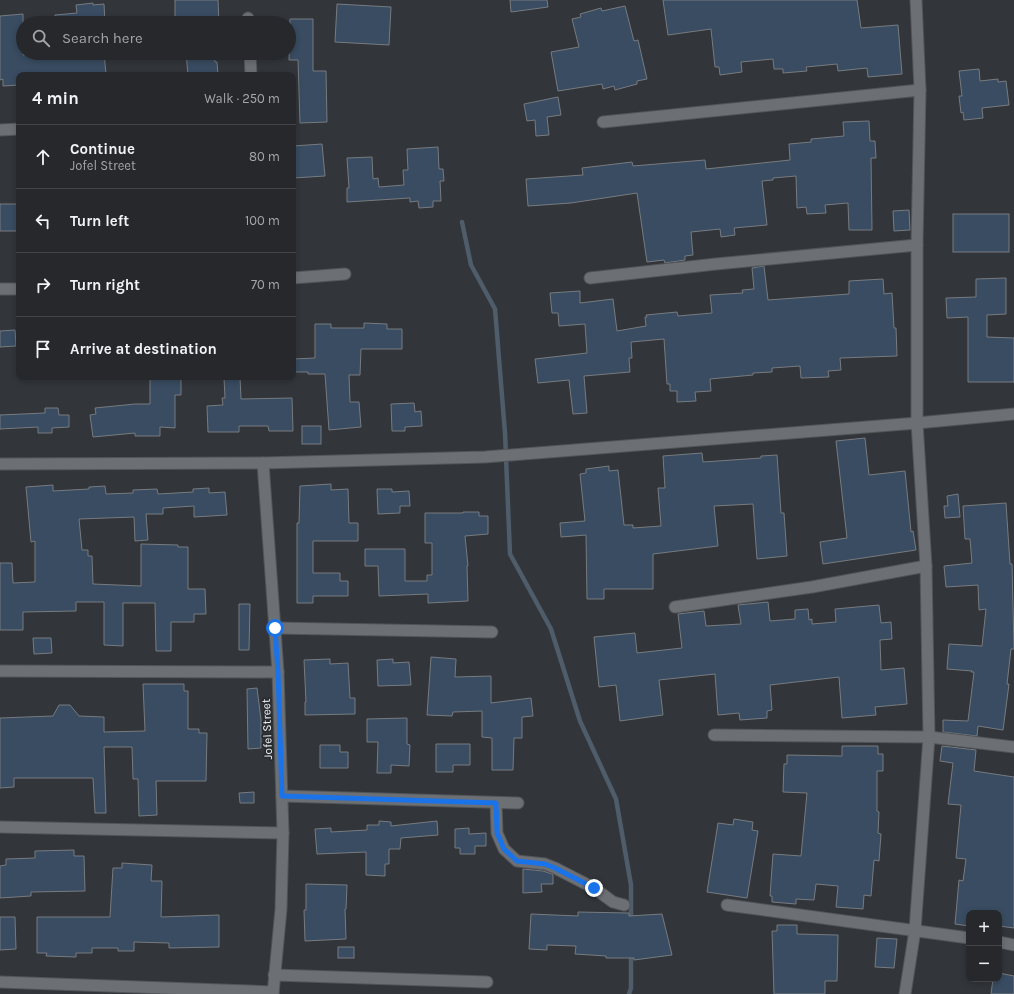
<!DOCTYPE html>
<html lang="en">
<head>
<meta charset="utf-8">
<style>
  body { margin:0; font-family:Karla,sans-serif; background:#2e3034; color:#f1f3f6 }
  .controls { position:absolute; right:12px; bottom:12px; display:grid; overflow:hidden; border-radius:8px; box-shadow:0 2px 6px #0003 }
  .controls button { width:36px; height:36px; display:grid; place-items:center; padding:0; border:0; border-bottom:1px solid #424448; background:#26282c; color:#f1f3f6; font:20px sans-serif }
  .stop { position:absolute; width:12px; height:12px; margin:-9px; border:3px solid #1a73e8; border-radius:50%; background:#fff }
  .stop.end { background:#1a73e8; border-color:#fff; box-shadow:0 1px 4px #0008 }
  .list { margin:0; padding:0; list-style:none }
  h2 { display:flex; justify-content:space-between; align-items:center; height:52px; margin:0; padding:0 16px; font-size:17px }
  h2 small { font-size:13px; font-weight:400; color:#a4a6a9 }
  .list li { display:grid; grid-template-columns:26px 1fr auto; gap:12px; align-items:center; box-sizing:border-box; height:64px; padding:0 16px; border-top:1px solid #424448 }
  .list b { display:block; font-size:15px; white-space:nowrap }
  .list p { margin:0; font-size:13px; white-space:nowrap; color:#a4a6a9 }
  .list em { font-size:13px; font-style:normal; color:#a4a6a9 }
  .icon { flex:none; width:22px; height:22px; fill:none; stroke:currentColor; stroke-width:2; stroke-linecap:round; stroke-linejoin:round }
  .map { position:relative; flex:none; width:1014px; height:994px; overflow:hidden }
  .search { position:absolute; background:#26282c; box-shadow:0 2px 6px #0003; left:16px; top:16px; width:280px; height:44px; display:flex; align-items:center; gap:10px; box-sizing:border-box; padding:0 14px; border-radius:22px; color:#a4a6a9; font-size:15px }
  .panel { position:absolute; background:#26282c; box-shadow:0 2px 6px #0003; left:16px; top:72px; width:280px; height:308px; border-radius:8px }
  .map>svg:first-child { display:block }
</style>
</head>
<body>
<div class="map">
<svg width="1014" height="994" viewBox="0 0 1014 994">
  <rect width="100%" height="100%" fill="#32363a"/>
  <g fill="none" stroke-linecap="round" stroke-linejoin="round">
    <g stroke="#4f5c6a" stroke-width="4.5">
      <polyline points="462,222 471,265 495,309 505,433 510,554 551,629 580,721 616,799 631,885 631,922"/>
      <polyline points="629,994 631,988 631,954"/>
    </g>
  </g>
  <g fill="#394c61" stroke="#777b80">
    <polygon points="175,0 218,0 219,23 175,23"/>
    <polygon points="510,0 547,0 548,7 511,12"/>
    <polygon points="663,0 857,0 861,28 898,25 902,74 868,77 867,68 838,71 837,64 806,67 807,71 783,73 783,69 774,69 773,59 741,62 742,72 720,75 719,67 715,67 711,29 668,35"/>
    <polygon points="93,3 93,5 104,4 105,23 55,23 55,15 77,13 76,5"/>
    <polygon points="337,4 391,7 389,45 335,42"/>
    <polygon points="625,6 634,41 638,40 647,79 637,81 637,84 615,90 614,86 603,89 602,84 558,91 551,52 579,47 572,19 581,17 580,14 601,8 602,11"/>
    <polygon points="23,14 23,55 56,53 104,53 106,74 94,75 19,75 19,85 3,86 3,79 0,80 0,16"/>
    <polygon points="290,19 313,19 313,71 326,71 327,122 300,123 298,60 289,60"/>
    <polygon points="186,53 208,53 208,56 214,56 215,62 217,62 218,75 188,75"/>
    <polygon points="979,69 980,81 998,79 998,82 1006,81 1009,105 982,108 983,118 964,120 963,112 961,113 959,96 962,96 959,71"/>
    <polygon points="558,97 561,115 547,117 549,135 536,136 535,120 527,121 524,104"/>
    <polygon points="869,121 870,141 875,141 876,158 871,158 872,230 849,230 848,203 825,205 826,213 807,214 806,207 797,208 796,176 773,178 773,180 762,181 767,225 734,228 735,235 721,237 720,229 691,232 693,255 685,256 685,260 665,263 664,260 647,262 637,193 571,203 528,206 526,179 583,175 582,168 632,162 633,166 705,160 706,169 790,160 789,144 811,142 811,139 844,136 843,122"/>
    <polygon points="322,144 325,176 293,178 293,146"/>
    <polygon points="438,147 439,169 443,169 444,181 440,181 441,201 433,201 433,207 419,208 418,201 410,202 410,198 347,202 347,188 349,188 347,158 372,157 373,179 378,178 379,187 404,185 403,170 408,170 407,149"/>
    <rect x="0" y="204" width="19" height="27"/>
    <polygon points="909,210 910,230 894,231 893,211"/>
    <rect x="953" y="214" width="56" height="38"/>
    <polygon points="764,266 768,300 849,294 849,281 883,279 884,294 892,293 894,328 896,328 897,356 840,358 841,370 828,371 829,377 801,378 800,366 772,368 772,372 753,373 753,375 710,379 711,391 695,392 696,401 677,402 677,391 670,391 670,384 667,384 664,339 631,342 632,358 629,358 630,372 584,376 587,413 573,414 569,380 538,383 535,359 587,353 585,324 559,326 558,313 552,313 550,293 580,291 580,303 613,299 617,331 646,326 645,317 647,317 646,315 677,312 678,316 712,313 710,295 743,293 742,290 754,289 752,268"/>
    <polygon points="1006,278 1006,314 987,315 987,337 1014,338 1014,382 968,382 968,317 947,318 946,298 976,297 976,279"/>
    <polygon points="364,323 387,324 387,329 402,329 402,349 361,349 360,375 349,375 350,402 359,402 361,427 329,430 325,374 308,374 308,372 293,372 293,359 315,358 315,324 331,324 331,328 364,328"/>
    <polygon points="15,330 16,346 0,347 0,331"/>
    <polygon points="240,377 241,399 292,398 293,431 269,431 268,426 239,426 239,432 208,432 207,406 223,405 222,398 225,398 224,378"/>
    <polygon points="150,379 181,379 181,395 175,395 175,428 160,427 160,436 135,436 135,433 93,437 90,415 96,414 95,408 135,404 150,404"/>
    <polygon points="414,403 415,412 421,411 422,426 405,427 405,431 392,431 391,404"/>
    <polygon points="45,408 58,408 59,415 69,415 69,427 52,428 52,433 38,433 38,427 0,429 0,415 45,413"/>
    <rect x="302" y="426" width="19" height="18"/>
    <polygon points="865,438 869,475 905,471 911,532 913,531 916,550 823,564 820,542 847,538 836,441"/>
    <polygon points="702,453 703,462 761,458 761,456 777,455 781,513 784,513 787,556 757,559 753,504 714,506 718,546 653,554 653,589 604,589 604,599 587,599 586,535 561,537 560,523 585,521 580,474 586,473 586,469 609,466 609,471 618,470 624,525 633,525 633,528 661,526 658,488 665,488 663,456"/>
    <polygon points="331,484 331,490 348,489 349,523 358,523 358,541 313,541 313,573 340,573 340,581 348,581 348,596 313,596 313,603 297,603 297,523 299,523 300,486"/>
    <polygon points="53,485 53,491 89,489 89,487 105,486 106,494 133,493 133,490 157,489 158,494 193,492 193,489 209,488 209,493 225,492 227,515 194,517 194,506 163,508 163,514 146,514 148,540 135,541 134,517 79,519 82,550 88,550 88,556 92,556 93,584 141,586 141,544 178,545 178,547 188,547 188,589 205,589 206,614 194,614 194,622 171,622 171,651 156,651 155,603 123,603 123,646 104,645 104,602 76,602 76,611 23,612 23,630 0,630 0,563 12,563 13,583 35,582 35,541 31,542 26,487"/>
    <polygon points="377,489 392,489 392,492 409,491 410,506 400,506 400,513 378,514"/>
    <polygon points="958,494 960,517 945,518 944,506 948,506 947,496"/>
    <polygon points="1006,503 1010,564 1012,564 1014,649 1011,649 1007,684 1009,684 1003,730 978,726 977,736 943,732 943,720 968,721 974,672 971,672 972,671 947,669 949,644 982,646 986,609 979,610 978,585 946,587 944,566 972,563 970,539 965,539 963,506"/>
    <polygon points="463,512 479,512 479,516 488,516 488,534 465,536 468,566 467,566 468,601 428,603 428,594 379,596 378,566 365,566 365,549 405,549 405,581 427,581 427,575 432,575 432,543 425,543 425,513 463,513"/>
    <polygon points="768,602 770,621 795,619 795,610 808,609 809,620 812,619 812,624 836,622 835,609 879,605 881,623 891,622 892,639 880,640 881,670 904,668 907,704 875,707 876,715 842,718 839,677 770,685 772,710 767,711 767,718 740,720 739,713 718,715 715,674 659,680 663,715 620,721 616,685 599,687 594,637 635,633 637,653 682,648 678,614 704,611 706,626 741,624 738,605"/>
    <polygon points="239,604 250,604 249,650 239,650"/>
    <polygon points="33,638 51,638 52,653 34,654"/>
    <polygon points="431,657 456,659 455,677 491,676 491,703 531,698 533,716 522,717 522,738 514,738 513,770 492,770 492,738 482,737 482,711 453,712 452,716 427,715"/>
    <polygon points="330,659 330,664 348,663 350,698 355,698 355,714 305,715 305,702 306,702 304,660"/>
    <polygon points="393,659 393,663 409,662 411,685 378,686 377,660"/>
    <polygon points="143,684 184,684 184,691 188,691 188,729 199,729 199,733 207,733 206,781 156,781 157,815 139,816 138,779 133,779 132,747 104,747 106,813 95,813 93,778 14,778 14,787 0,788 0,718 53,716 59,705 70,705 79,716 104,717 104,732 145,731"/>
    <polygon points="257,688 261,720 261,748 248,749 247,689"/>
    <polygon points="407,718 407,744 410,745 409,766 391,765 391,773 377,773 378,742 367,742 367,719"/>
    <polygon points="436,744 470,744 470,765 453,765 453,772 436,772"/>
    <polygon points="320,745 340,745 340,752 348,752 348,768 320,768"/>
    <polygon points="842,746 878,746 878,754 883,754 883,771 877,771 877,811 879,812 878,833 881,834 879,861 874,860 871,896 864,895 863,909 836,907 838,886 816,884 814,900 796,899 796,904 772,902 772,896 770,896 773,854 801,856 807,793 783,792 784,764 787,764 787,755 842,756"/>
    <polygon points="942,746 976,750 974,771 1014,777 1014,928 999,926 999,913 969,913 969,926 955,924 959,880 963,881 966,859 956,858 961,805 948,804 953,763 940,761"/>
    <polygon points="254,792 254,803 240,803 239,793"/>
    <polygon points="734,819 753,822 752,830 758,831 747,898 707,892 718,823 733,825"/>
    <polygon points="379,821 391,822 391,826 437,821 438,835 401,838 400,849 389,849 389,864 385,864 385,876 366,875 366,852 317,854 315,829 331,828 331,832 367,830 367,825 379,825"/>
    <polygon points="469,828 469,834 486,833 486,846 475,846 475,854 460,854 460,848 455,848 455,829"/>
    <polygon points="74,850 74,856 84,856 85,891 31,892 31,896 0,898 0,866 6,865 6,859 35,858 35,851"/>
    <polygon points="122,863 152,865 151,881 162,881 161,917 219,915 219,947 169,948 169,943 134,942 134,951 118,951 118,948 92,948 92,953 76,953 76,957 46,956 47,953 37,953 37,917 110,917 113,868 122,868"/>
    <polygon points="523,869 543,871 552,874 553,875 553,884 541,884 542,892 523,893"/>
    <polygon points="306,884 347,885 346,909 345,909 346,939 305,941 304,910 306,910"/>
    <polygon points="578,912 629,913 629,916 662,914 672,955 634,960 634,958 606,958 606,956 575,954 576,946 547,945 547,950 529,949 531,914 578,916"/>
    <polygon points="0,917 15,917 16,949 0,950"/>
    <polygon points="777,925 797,925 797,934 838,935 837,981 825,981 825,994 774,994 772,931 777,931"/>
    <polygon points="877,938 897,939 894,968 875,967"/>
    <rect x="338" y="947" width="16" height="11"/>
    <polygon points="999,973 1014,976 1014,994 991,994 993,979 999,979"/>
  </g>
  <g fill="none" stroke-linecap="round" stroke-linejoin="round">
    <defs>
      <g id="minor">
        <polyline points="248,18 248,23"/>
        <polyline points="250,53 251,75"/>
        <polyline points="603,122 920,90"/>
        <polyline points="0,130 19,129"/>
        <polyline points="293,278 345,274"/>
        <polyline points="590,278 716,264 917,245"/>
        <polyline points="0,289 19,289"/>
        <polyline points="263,463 278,672 283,833 281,909 273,994"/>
        <polyline points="0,464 263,463 485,457 917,423 1014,414"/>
        <polyline points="675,607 812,587 926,566"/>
        <polyline points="275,628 492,632"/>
        <polyline points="0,671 278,672"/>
        <polyline points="714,735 929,737 1014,747"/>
        <polyline points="282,796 518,803"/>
        <polyline points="496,803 497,833 504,849 517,861 545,864 555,868 594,888 613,902 624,905"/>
        <polyline points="0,827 283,833"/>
        <polyline points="727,905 969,938"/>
        <polyline points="999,942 1014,945"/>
        <polyline points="274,975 487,982"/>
        <polyline points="0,982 273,992"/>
        <polyline points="905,994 915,930 929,737 926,566 917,423 917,245 920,90 916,0"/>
      </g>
    </defs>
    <use href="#minor" stroke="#525558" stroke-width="13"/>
    <use href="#minor" stroke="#6c7074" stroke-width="11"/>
  </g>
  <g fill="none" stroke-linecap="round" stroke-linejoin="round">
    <polyline stroke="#1a73e8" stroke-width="5" points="275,628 278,672 282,796 496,803 497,833 504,849 517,861 545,864 555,868 594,888"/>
  </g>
  <g text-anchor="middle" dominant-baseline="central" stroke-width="3.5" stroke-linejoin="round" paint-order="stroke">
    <g font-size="12" fill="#f1f3f6" stroke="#282c30">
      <text transform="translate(267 729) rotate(-92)">Jofel Street</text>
    </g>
  </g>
</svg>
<div class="controls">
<button>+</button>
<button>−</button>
</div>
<div class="stop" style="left:275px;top:628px"></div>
<div class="stop end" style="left:594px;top:888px"></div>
<div class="search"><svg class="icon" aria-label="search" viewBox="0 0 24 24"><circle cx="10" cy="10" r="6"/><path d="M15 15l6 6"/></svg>Search here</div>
<section class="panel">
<h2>4 min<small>Walk · 250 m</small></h2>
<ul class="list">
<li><svg class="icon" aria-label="ahead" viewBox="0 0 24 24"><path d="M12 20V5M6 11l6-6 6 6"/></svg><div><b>Continue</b><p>Jofel Street</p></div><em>80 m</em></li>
<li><svg class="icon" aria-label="left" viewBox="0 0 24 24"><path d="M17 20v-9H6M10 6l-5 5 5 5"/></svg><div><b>Turn left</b></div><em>100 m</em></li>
<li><svg class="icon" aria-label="right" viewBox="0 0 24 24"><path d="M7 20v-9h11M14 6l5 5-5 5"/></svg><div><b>Turn right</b></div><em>70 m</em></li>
<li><svg class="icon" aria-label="arrive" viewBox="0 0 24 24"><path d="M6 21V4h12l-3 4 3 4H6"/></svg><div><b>Arrive at destination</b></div></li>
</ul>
</section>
</div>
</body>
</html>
